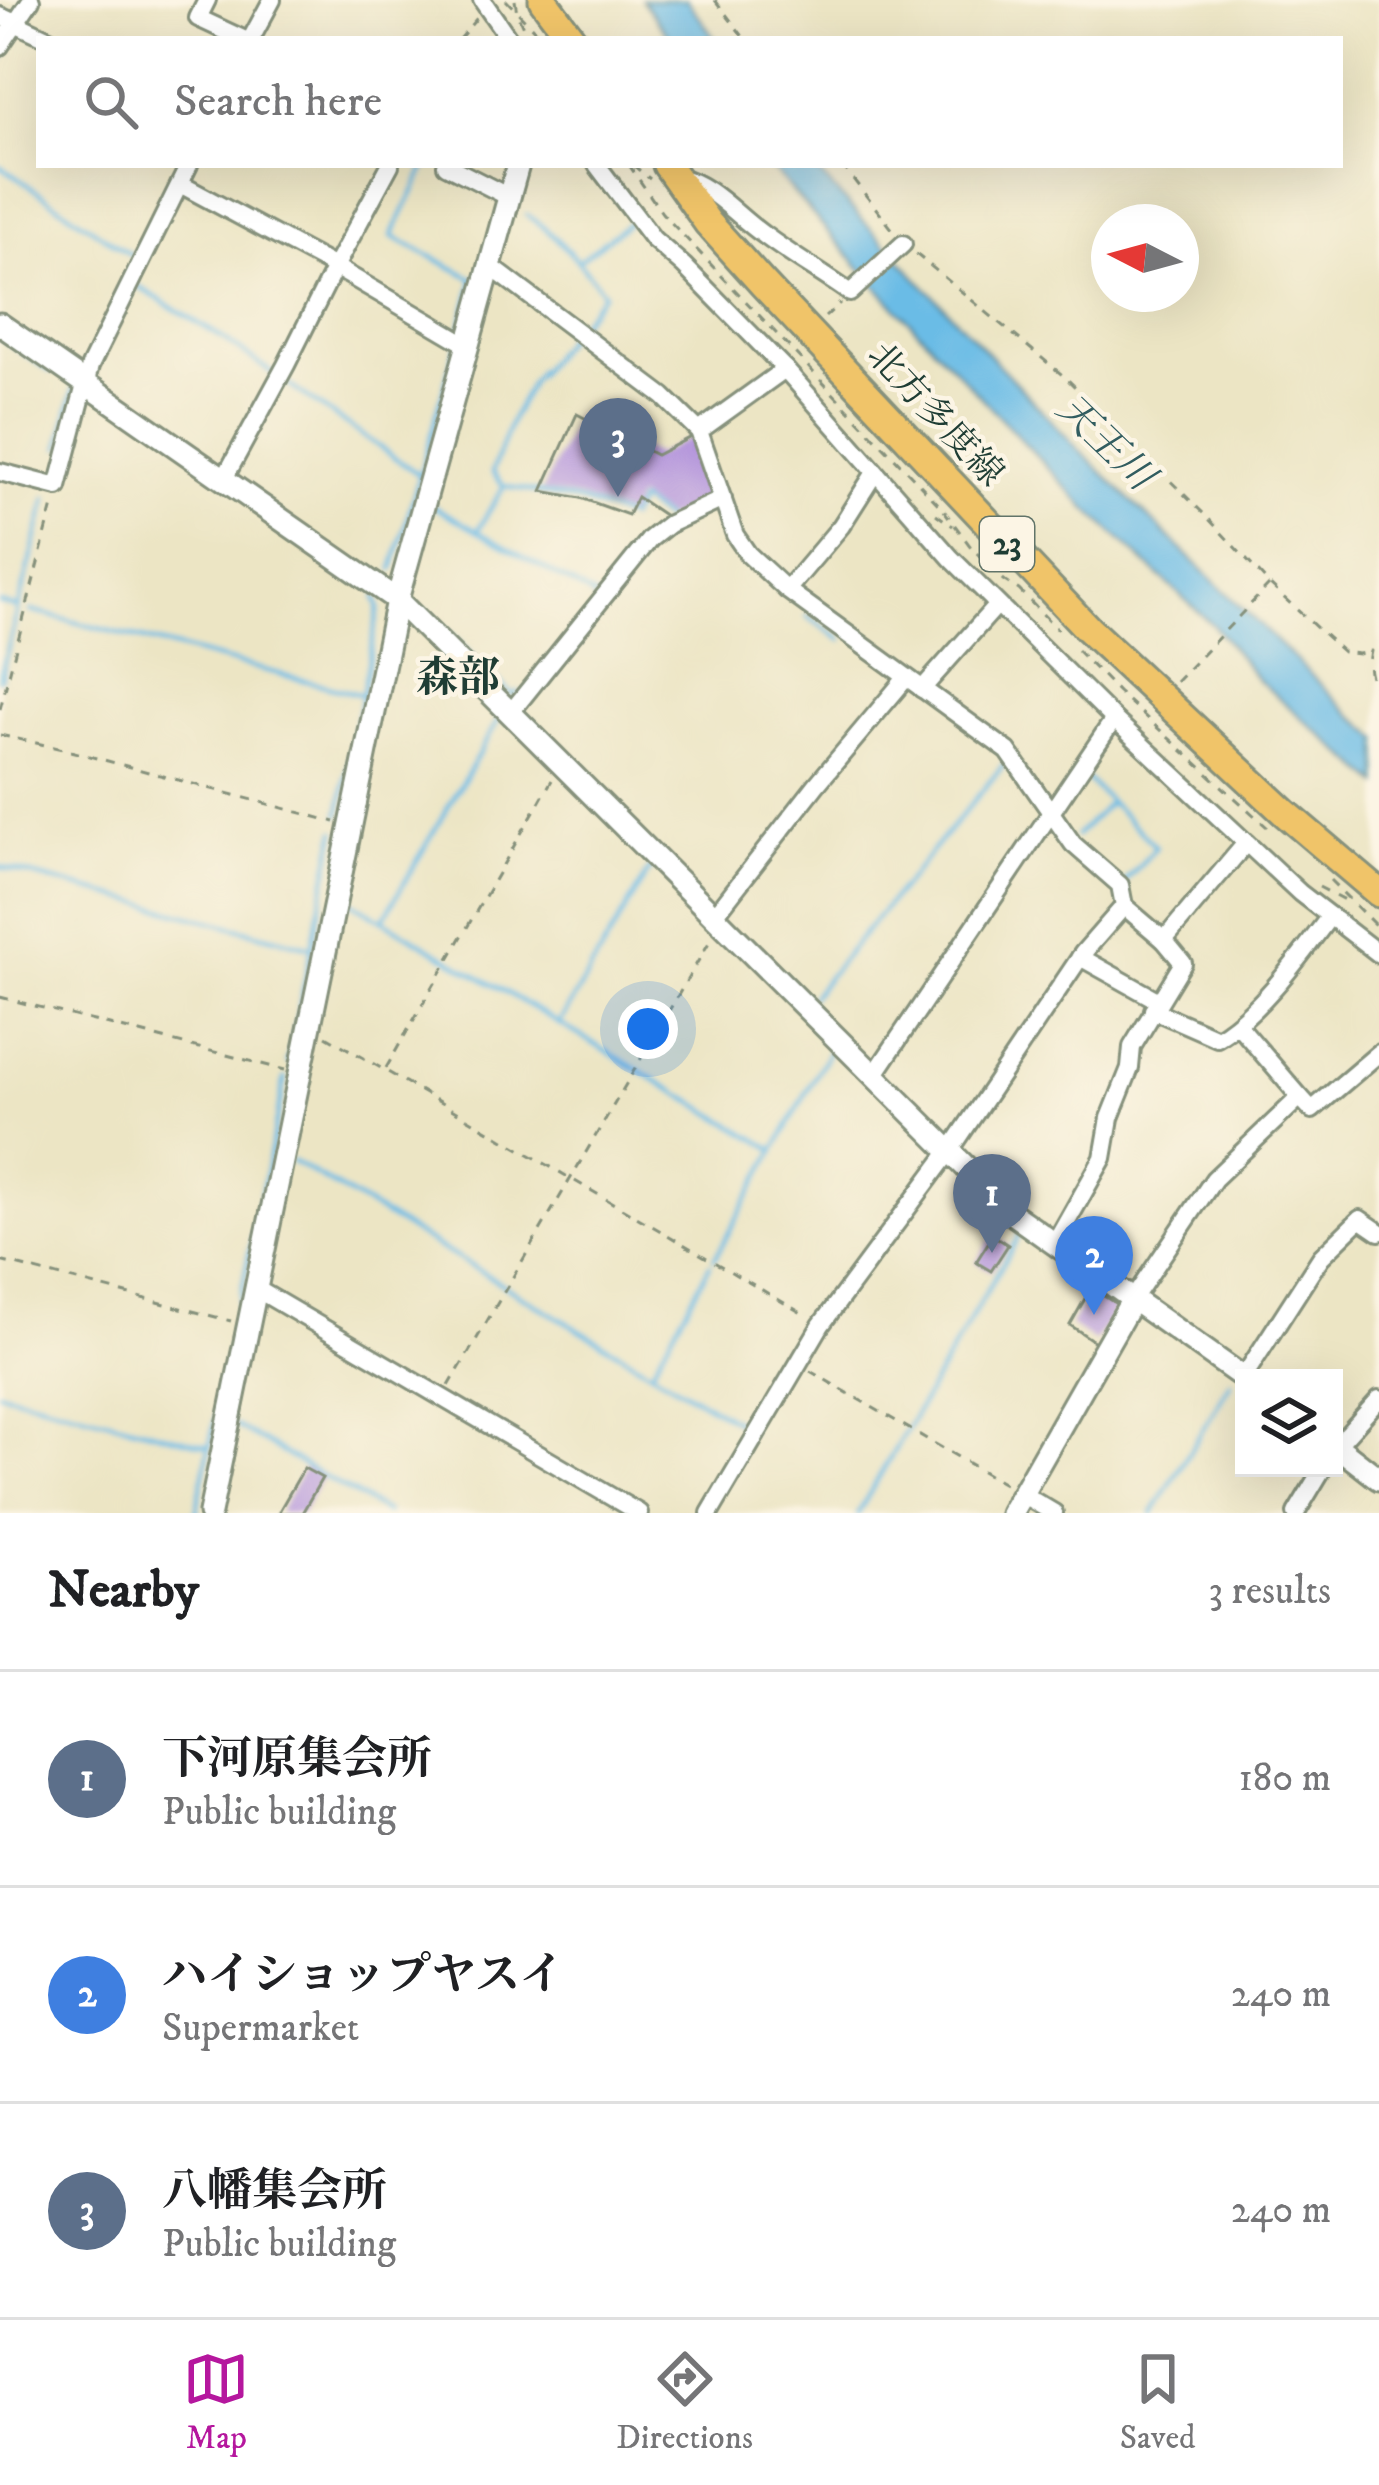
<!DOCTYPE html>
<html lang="en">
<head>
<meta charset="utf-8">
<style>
  body { margin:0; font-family:"IM FELL DW Pica","Noto Serif JP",serif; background:#f6f6f6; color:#202124 }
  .controls { position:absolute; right:36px; bottom:36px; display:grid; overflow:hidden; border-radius:0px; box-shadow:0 12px 48px #0002 }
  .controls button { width:108px; height:108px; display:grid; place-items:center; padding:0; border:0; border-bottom:3px solid #e0e0e0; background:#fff; color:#202124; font:60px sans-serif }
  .compass { position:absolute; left:1091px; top:204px; width:108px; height:108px; border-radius:50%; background:#fff; box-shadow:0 12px 48px #0002; rotate:276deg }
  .you { position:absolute; left:648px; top:1029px; width:42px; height:42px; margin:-30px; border:9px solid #fff; border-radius:50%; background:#1a73e8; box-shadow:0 0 0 18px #1a73e833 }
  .badge { display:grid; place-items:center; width:78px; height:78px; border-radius:50%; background:#b5179e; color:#fff; font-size:39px; font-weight:700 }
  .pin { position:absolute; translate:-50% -99px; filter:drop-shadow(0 3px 6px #0008) }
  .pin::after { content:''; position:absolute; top:63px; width:42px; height:36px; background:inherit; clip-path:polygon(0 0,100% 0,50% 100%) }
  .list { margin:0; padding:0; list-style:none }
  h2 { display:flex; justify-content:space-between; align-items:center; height:156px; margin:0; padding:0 48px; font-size:51px }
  h2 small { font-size:39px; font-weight:400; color:#757577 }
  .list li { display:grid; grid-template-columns:78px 1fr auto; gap:36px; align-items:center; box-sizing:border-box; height:216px; padding:0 48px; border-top:3px solid #e0e0e0 }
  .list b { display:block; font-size:45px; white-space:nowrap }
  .list p { margin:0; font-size:39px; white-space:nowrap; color:#757577 }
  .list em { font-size:39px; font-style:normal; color:#757577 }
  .icon { flex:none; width:66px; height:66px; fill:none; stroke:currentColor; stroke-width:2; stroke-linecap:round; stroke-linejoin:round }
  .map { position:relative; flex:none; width:1379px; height:1513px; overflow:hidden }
  .search { position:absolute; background:#fff; box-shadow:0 12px 48px #0002; left:36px; right:36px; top:36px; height:132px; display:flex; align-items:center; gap:30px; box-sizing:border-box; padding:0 42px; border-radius:0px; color:#757577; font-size:45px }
  .sheet { height:804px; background:#fff }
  nav { display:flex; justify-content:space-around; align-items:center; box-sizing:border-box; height:168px; border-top:3px solid #e0e0e0; background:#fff; font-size:33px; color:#757577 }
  nav a { display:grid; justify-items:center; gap:6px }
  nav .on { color:#b5179e }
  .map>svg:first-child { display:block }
</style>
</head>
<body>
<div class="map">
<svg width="1379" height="1513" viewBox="0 0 1379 1513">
  <rect width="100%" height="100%" fill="#fcf5e5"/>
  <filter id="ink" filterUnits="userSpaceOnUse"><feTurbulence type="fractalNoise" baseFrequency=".00833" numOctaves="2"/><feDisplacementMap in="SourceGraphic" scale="24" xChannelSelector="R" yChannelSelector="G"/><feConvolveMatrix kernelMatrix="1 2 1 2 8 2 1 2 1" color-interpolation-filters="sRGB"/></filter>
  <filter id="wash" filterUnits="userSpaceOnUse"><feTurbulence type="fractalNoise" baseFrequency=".004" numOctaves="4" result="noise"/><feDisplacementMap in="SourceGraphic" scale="48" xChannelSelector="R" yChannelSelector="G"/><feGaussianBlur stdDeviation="2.7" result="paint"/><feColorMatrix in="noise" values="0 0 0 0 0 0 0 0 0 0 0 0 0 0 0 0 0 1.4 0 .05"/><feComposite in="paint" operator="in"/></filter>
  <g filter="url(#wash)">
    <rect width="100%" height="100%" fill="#ece5c4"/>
    <g fill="#6abce6" stroke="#447c8d" stroke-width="3">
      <polygon points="642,0 687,0 715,39 671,39"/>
      <polygon points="769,165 811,165 1077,448 1353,716 1379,738 1379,784 1258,680 1215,627 1086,508 879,289"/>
    </g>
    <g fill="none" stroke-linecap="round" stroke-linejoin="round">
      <g stroke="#6abce6" stroke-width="4.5">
        <polyline points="0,61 10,46"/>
        <polyline points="427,165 392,236 474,279 461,328"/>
        <polyline points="0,166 136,258 134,262"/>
        <path d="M527 215C558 236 581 264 604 293L579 323"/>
        <polyline points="581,259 629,222"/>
        <polyline points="137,286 221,337 274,374"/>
        <polyline points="572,331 531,382 511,420 492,472 504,486 477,531 595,597 593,599"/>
        <polyline points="0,337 50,371"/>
        <polyline points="283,381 417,473"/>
        <polyline points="60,447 74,388"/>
        <polyline points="505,486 583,502 629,518 639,501 665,519"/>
        <polyline points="433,506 477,531"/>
        <polyline points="393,569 456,346"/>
        <polyline points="0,603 18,608"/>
        <polyline points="31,611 362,695"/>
        <polyline points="423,613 426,611 512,695 518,692"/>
        <polyline points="807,616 842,640"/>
        <polyline points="0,679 47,498"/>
        <polyline points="1083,776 1156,847 1124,883"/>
        <polyline points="339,815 379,607 376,597"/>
        <polyline points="1076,836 1110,802"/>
        <polyline points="0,867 311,947"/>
        <polyline points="344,901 345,898 775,1150 833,1044 835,1046"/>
        <polyline points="384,918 501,715"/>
        <polyline points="812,996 1006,762"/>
        <polyline points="559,1024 652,865"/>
        <polyline points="288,1062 336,831"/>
        <polyline points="292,1161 749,1429"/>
        <polyline points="714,1259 775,1150"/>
        <polyline points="237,1314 285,1078"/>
        <polyline points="652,1370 710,1265"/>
        <polyline points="0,1392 209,1446"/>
        <polyline points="236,1426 387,1513"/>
        <polyline points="196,1513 233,1331"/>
        <polyline points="858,1513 1020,1234"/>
        <polyline points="1153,1513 1231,1382"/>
      </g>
    </g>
    <g id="blocks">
      <g fill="#b495dc">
        <polygon points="577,414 656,455 693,436 714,497 668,518 637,497 628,515 581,498 542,491"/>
        <polygon points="993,1235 1008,1245 991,1271 976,1262"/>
        <polygon points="1091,1288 1118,1305 1095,1342 1070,1325"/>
        <polygon points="304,1468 322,1478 302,1513 278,1513"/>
      </g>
    </g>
  </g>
  <g filter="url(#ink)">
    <use href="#blocks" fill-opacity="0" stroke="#86917c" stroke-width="3"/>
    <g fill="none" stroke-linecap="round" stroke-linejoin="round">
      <defs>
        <g id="minor">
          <polyline points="207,0 198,18 243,39"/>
          <polyline points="482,0 509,39"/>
          <polyline points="0,16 49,39"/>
          <polyline points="251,39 272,0"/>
          <polyline points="0,46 31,0"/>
          <polyline points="446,165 509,197"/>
          <polyline points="597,165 653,239 684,266 785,369 951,558 1114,719 1300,893 1379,954"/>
          <path d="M678 177C712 184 736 216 764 235 792 256 822 273 850 293L903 244"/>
          <polyline points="180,184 335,267 390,165"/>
          <polyline points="490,266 663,396 699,431 735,535 748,554 787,590 1008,751 1073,844 1120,885 1124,906 1164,940 1183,963 1132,1047 1130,1068 1110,1118 1103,1158 1055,1243"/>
          <polyline points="699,431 785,369"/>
          <polyline points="0,472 58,487 90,366 189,165"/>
          <polyline points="224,479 286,365 335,267 466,344"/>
          <polyline points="787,590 841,526 874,474"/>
          <polyline points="922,689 997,605"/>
          <polyline points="511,712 650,539 669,524 723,499"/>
          <polyline points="715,915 817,784 906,678"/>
          <polyline points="1164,940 1246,843"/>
          <polyline points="1080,957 1159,1001"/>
          <path d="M1153 1010 1217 1038C1259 1014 1301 955 1330 916"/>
          <polyline points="1239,1026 1300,1097"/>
          <polyline points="875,1074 1114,719"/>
          <polyline points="255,1288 639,1513"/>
          <polyline points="1133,1299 1214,1179 1300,1097 1312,1110 1379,1053"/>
          <polyline points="1243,1378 1321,1257 1360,1219 1379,1232"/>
          <polyline points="1334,1449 1379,1399"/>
          <polyline points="1022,1494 1054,1513"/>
          <polyline points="710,1513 821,1325 949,1152 1083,953 1124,906"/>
          <polyline points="1296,1513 1323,1468"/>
        </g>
        <g id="tertiary">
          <polyline points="0,324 397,600 1014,1215 1244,1378"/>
          <polyline points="1334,1444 1379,1479"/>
          <polyline points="210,1513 397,600 518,165"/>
          <polyline points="1011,1513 1133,1299"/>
        </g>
        <g id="primary">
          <polyline points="543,0 572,39"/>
          <polyline points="667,165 708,223 763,284 1088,629 1285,813 1379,893"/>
        </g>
      </defs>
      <use href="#minor" stroke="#86917c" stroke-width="22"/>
      <use href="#tertiary" stroke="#86917c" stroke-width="27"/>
      <use href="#primary" stroke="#86917c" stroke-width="33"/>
      <g stroke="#86917c" stroke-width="3" stroke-dasharray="9 9" stroke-linecap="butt">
        <polyline points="506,0 543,39"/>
        <polyline points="515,0 517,13 528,39"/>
        <polyline points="715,0 745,39"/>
        <polyline points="459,39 477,18"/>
        <polyline points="629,165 662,213 943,509 971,547 1003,580 1019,590 1058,630"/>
        <polyline points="633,165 650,179"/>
        <polyline points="842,165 893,230"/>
        <path d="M916 254 1066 378 1207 517 1269 584 1343 652 1359 654 1371 651C1368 664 1368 680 1379 689"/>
        <polyline points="825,317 840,303"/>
        <polyline points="936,514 953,526"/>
        <polyline points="1077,650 1118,692 1267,827"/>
        <polyline points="1176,682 1269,585"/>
        <polyline points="0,709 54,502"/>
        <polyline points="0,735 63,749 335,822"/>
        <polyline points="1330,880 1379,929"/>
        <polyline points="1319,887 1348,902"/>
        <polyline points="0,997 285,1070"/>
        <polyline points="326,1036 805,1315"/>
        <polyline points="386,1068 552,780"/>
        <polyline points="0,1261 231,1321"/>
        <polyline points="810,1371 1004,1484"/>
        <polyline points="449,1386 711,939"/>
      </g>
      <use href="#minor" stroke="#fff" stroke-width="16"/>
      <use href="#tertiary" stroke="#fff" stroke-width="21"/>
      <use href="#primary" stroke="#f0c469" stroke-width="27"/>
    </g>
  </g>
  <g text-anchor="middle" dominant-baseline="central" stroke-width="9" stroke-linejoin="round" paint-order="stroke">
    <rect fill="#fcf5e5" stroke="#617469" stroke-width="3" x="980" y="517" width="54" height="54" rx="9"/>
    <g font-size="33" font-weight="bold" fill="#1f3d34">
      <text x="1007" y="544">23</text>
    </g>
    <g font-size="36" fill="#1f3d34" stroke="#fcf5e5">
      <text transform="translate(935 415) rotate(47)">北方多度線</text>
    </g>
    <g font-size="39" font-style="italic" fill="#325d60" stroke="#fcf5e5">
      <text transform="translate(1105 443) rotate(44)">天王川</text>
    </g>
    <g font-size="42" font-weight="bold" fill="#1f3d34" stroke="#fcf5e5">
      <text x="458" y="679">森部</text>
    </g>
  </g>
</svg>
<div class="controls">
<button><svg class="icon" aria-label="layers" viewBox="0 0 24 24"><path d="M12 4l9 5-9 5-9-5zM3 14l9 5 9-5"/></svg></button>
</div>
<svg class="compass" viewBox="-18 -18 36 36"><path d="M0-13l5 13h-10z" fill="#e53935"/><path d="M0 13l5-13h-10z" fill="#757577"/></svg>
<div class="you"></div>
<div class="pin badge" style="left:992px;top:1253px;background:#5c6f8a">1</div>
<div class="pin badge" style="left:1094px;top:1315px;background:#3f7fe0">2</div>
<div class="pin badge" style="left:618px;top:497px;background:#5c6f8a">3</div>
<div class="search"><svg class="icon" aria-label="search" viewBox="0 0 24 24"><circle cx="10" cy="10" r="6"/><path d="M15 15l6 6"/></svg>Search here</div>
</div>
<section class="sheet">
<h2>Nearby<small>3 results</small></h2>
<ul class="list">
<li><span class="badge" style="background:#5c6f8a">1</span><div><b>下河原集会所</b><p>Public building</p></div><em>180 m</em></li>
<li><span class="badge" style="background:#3f7fe0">2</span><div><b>ハイショップヤスイ</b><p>Supermarket</p></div><em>240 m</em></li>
<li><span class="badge" style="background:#5c6f8a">3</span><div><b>八幡集会所</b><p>Public building</p></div><em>240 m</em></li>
</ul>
</section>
<nav>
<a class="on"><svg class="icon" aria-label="map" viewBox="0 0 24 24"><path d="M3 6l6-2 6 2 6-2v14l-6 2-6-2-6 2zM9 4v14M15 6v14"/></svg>Map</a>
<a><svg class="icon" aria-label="directions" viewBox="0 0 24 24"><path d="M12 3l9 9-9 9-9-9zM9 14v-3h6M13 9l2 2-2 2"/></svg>Directions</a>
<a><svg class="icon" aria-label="saved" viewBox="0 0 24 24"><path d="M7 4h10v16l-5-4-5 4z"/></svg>Saved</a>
</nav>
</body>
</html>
